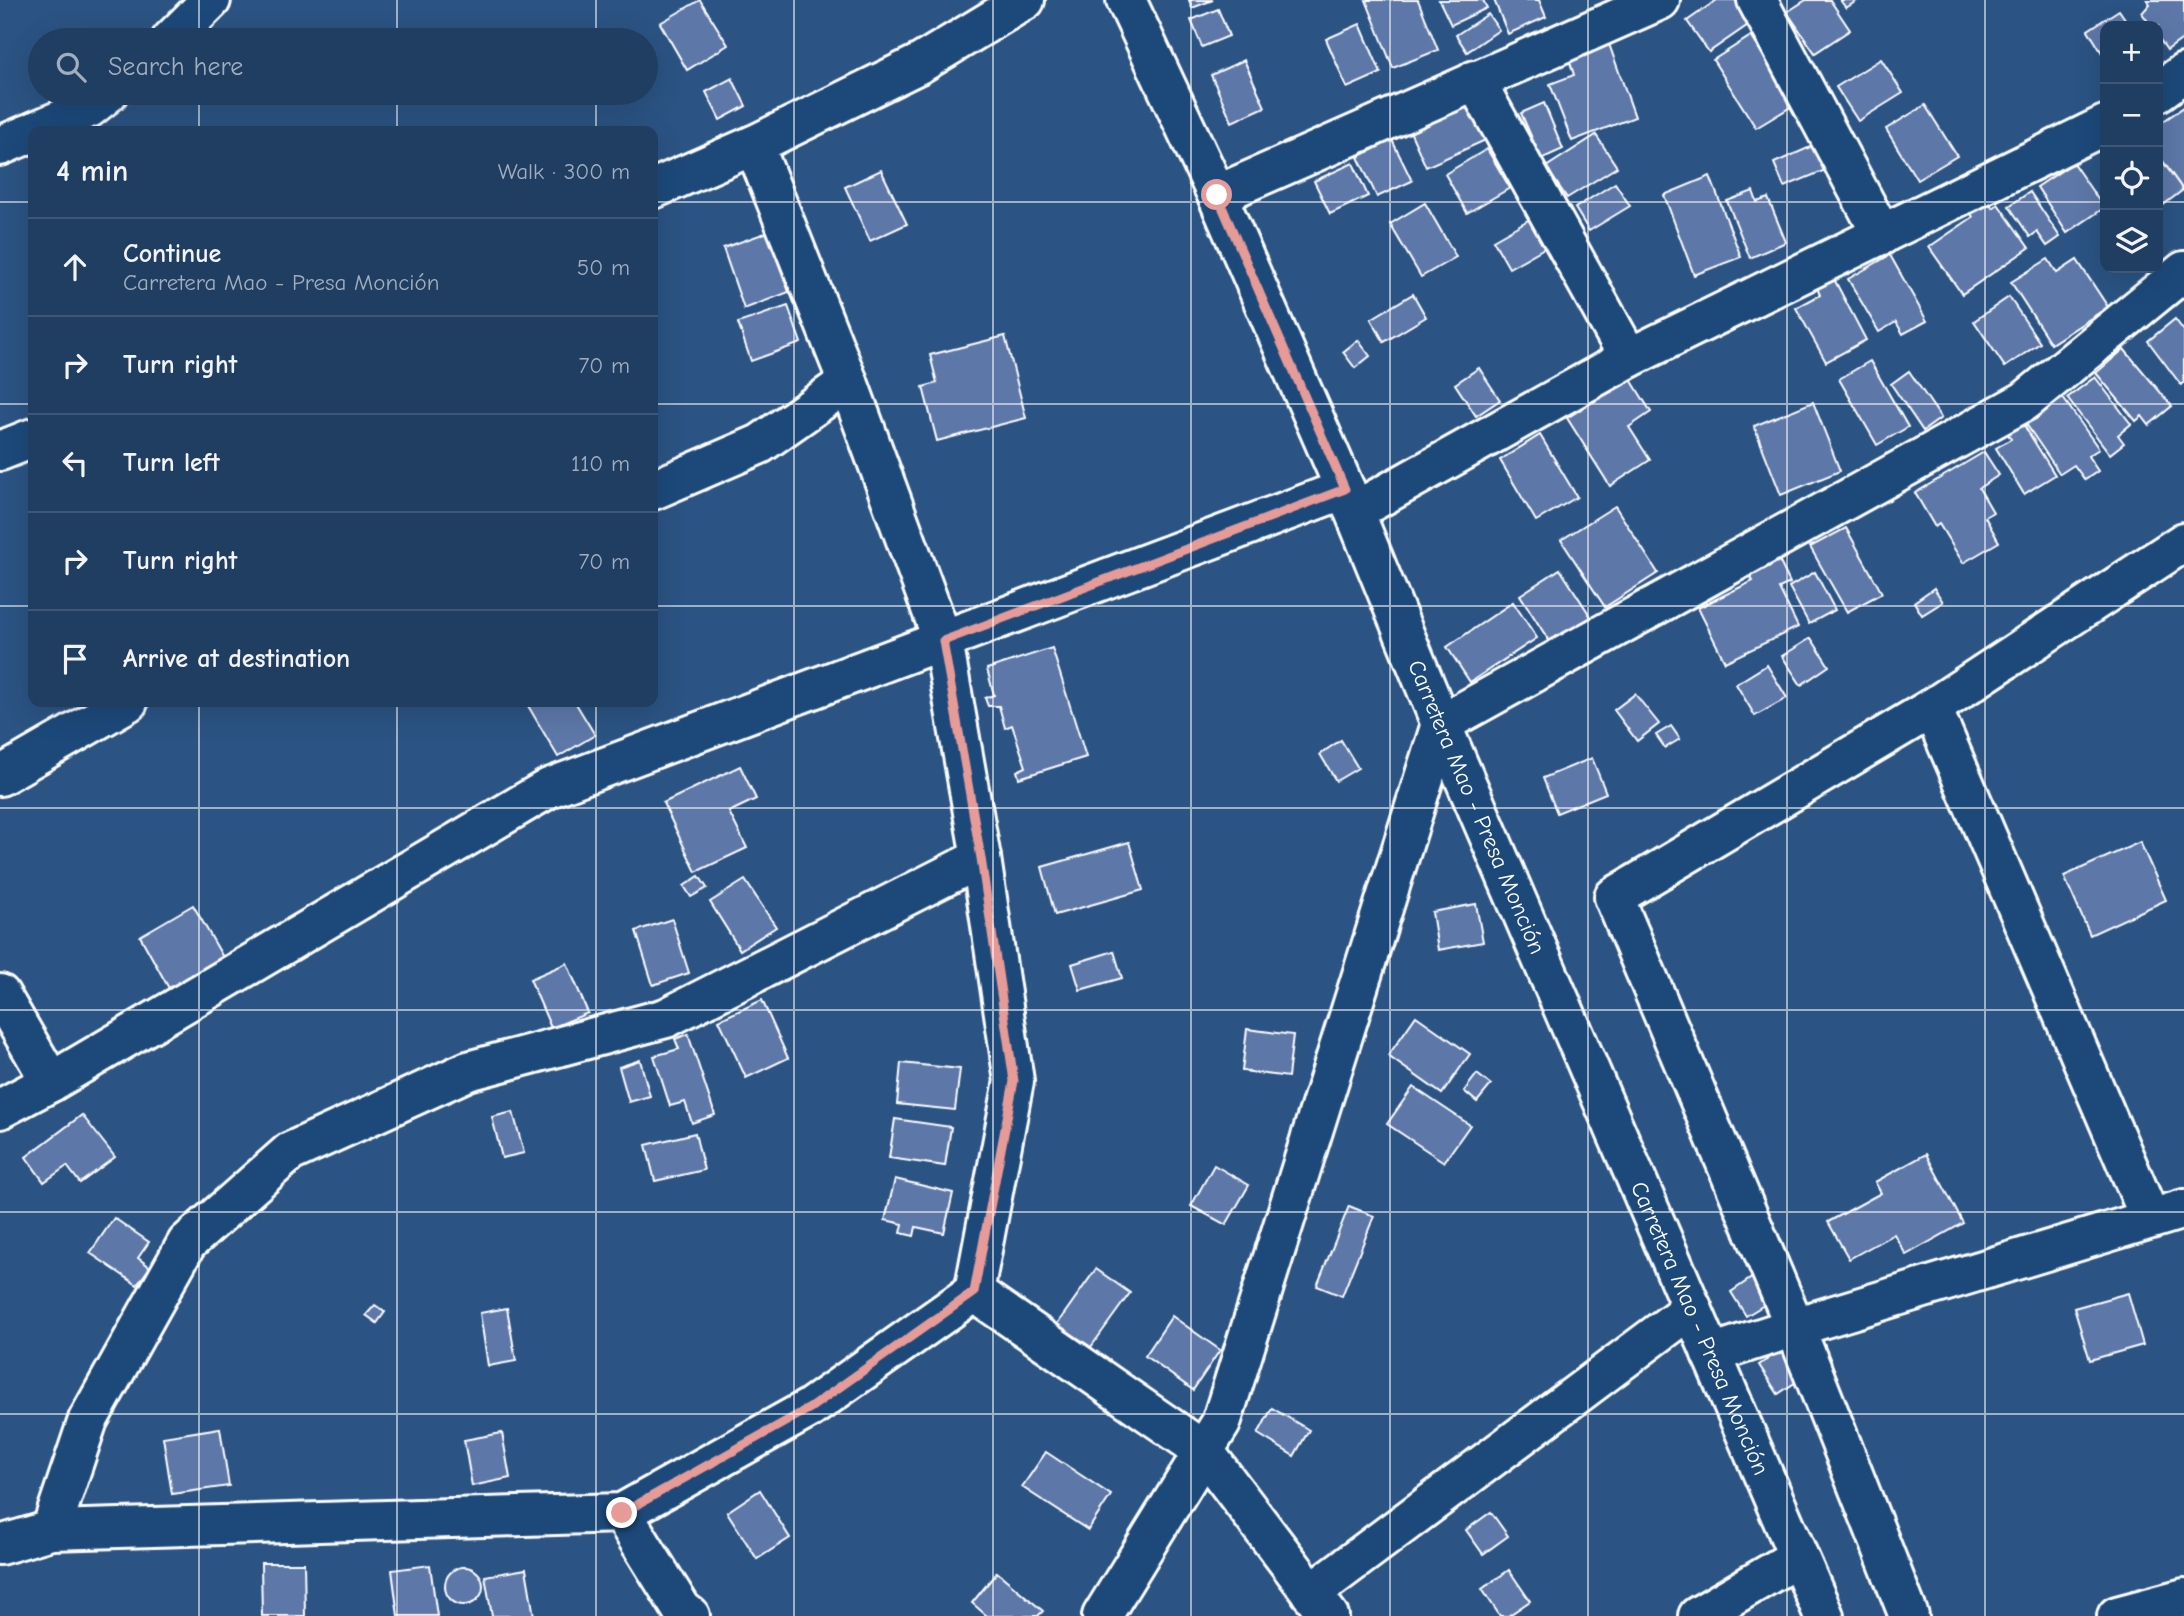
<!DOCTYPE html>
<html lang="en">
<head>
<meta charset="utf-8">
<style>
  body { margin:0; font-family:"Comic Neue",sans-serif; background:#284568; color:#f1f3f6 }
  .controls { position:absolute; right:21px; top:21px; display:grid; overflow:hidden; border-radius:14px; box-shadow:0 7px 28px #0002 }
  .controls button { width:63px; height:63px; display:grid; place-items:center; padding:0; border:0; border-bottom:2px solid #3d5777; background:#203e62; color:#f1f3f6; font:35px sans-serif }
  .stop { position:absolute; width:21px; height:21px; margin:-16px; border:5px solid #e69b98; border-radius:50%; background:#fff }
  .stop.end { background:#e69b98; border-color:#fff; box-shadow:0 2px 7px #0008 }
  .list { margin:0; padding:0; list-style:none }
  h2 { display:flex; justify-content:space-between; align-items:center; height:91px; margin:0; padding:0 28px; font-size:30px }
  h2 small { font-size:23px; font-weight:400; color:#a2aebe }
  .list li { display:grid; grid-template-columns:46px 1fr auto; gap:21px; align-items:center; box-sizing:border-box; height:98px; padding:0 28px; border-top:2px solid #3d5777 }
  .list b { display:block; font-size:26px; white-space:nowrap }
  .list p { margin:0; font-size:23px; white-space:nowrap; color:#a2aebe }
  .list em { font-size:23px; font-style:normal; color:#a2aebe }
  .icon { flex:none; width:38px; height:38px; fill:none; stroke:currentColor; stroke-width:2; stroke-linecap:round; stroke-linejoin:round }
  .map { position:relative; flex:none; width:2184px; height:1616px; overflow:hidden }
  .search { position:absolute; background:#203e62; box-shadow:0 7px 28px #0002; left:28px; top:28px; width:630px; height:77px; display:flex; align-items:center; gap:18px; box-sizing:border-box; padding:0 24px; border-radius:38px; color:#a2aebe; font-size:26px }
  .panel { position:absolute; background:#203e62; box-shadow:0 7px 28px #0002; left:28px; top:126px; width:630px; height:581px; border-radius:14px }
  .map>svg:first-child { display:block }
</style>
</head>
<body>
<div class="map">
<svg width="2184" height="1616" viewBox="0 0 2184 1616">
  <rect width="100%" height="100%" fill="#2b5383"/>
  <filter id="ink" filterUnits="userSpaceOnUse"><feTurbulence type="fractalNoise" baseFrequency=".0143" numOctaves="2"/><feDisplacementMap in="SourceGraphic" scale="14" xChannelSelector="R" yChannelSelector="G"/><feConvolveMatrix kernelMatrix="1 2 1 2 8 2 1 2 1" color-interpolation-filters="sRGB"/></filter>
  <g filter="url(#ink)">
    <g fill="#5d77a8" stroke="#fff" stroke-width="2">
      <polygon points="700,0 728,45 687,70 660,23"/>
      <polygon points="1189,0 1213,0 1192,8"/>
      <polygon points="1366,0 1418,0 1438,50 1393,68"/>
      <polygon points="1439,0 1483,0 1487,8 1451,25"/>
      <polygon points="1494,0 1539,0 1546,17 1508,34"/>
      <polygon points="1717,0 1735,0 1751,23 1709,52 1687,21"/>
      <polygon points="1806,0 1830,0 1850,30 1815,53 1787,12"/>
      <polygon points="1840,0 1858,0 1846,8"/>
      <polygon points="2147,0 2184,0 2184,38 2167,50 2158,37 2158,26 2151,26 2142,13 2150,4"/>
      <polygon points="1218,9 1229,36 1202,47 1191,20"/>
      <polygon points="2119,10 2130,26 2105,26 2105,58 2088,30"/>
      <polygon points="1488,14 1499,30 1467,52 1456,35"/>
      <polygon points="1360,24 1381,73 1347,88 1326,39"/>
      <polygon points="1751,36 1794,105 1756,128 1713,60"/>
      <polygon points="1609,44 1635,117 1572,141 1550,84 1574,75 1569,59"/>
      <polygon points="1881,59 1903,93 1858,121 1836,87"/>
      <polygon points="1244,60 1265,107 1232,122 1211,75"/>
      <polygon points="732,78 746,106 720,120 706,92"/>
      <polygon points="1473,100 1490,138 1426,167 1409,129"/>
      <polygon points="1544,103 1563,149 1541,159 1521,113"/>
      <polygon points="1925,105 1957,156 1917,180 1886,129"/>
      <polygon points="2184,107 2184,189 2183,190 2158,154 2158,116 2162,122"/>
      <polygon points="1596,135 1617,167 1567,198 1546,167"/>
      <polygon points="1392,140 1412,181 1377,197 1358,157"/>
      <polygon points="1817,144 1828,169 1784,187 1774,163"/>
      <polygon points="1487,149 1510,188 1467,213 1445,174"/>
      <polygon points="2158,155 2183,190 2158,209"/>
      <polygon points="1353,163 1368,196 1330,214 1314,181"/>
      <polygon points="2073,163 2104,208 2067,233 2037,187"/>
      <polygon points="881,170 907,224 870,241 845,187"/>
      <polygon points="1710,176 1741,257 1694,275 1664,195"/>
      <polygon points="1615,183 1630,206 1589,231 1575,208"/>
      <polygon points="1753,191 1757,202 1768,198 1786,242 1750,258 1727,201"/>
      <polygon points="2030,192 2060,237 2047,246 2037,232 2030,237 2009,206"/>
      <polygon points="1988,201 1993,208 1998,204 2029,248 1962,294 1929,247 1973,217 1970,212"/>
      <polygon points="1425,203 1456,257 1421,277 1390,224"/>
      <polygon points="1530,219 1546,247 1509,268 1493,240"/>
      <polygon points="768,232 789,292 744,309 723,248"/>
      <polygon points="1890,255 1927,321 1903,334 1896,322 1879,332 1848,279"/>
      <polygon points="2048,259 2057,273 2077,260 2108,307 2051,344 2011,282"/>
      <polygon points="1834,279 1866,340 1826,362 1796,308 1820,295 1817,288"/>
      <polygon points="1413,294 1426,317 1384,342 1371,319"/>
      <polygon points="2009,297 2040,343 2005,367 1974,321"/>
      <polygon points="788,306 801,343 751,361 738,323"/>
      <polygon points="2175,319 2184,331 2184,383 2181,385 2148,341"/>
      <polygon points="1005,336 1026,418 937,441 923,387 937,383 930,355"/>
      <polygon points="1358,340 1370,356 1355,368 1343,352"/>
      <polygon points="2124,349 2172,406 2149,425 2142,416 2136,421 2096,373"/>
      <polygon points="1870,361 1908,427 1877,445 1839,379"/>
      <polygon points="1479,368 1500,400 1476,416 1455,384"/>
      <polygon points="1909,371 1941,418 1923,431 1891,384"/>
      <polygon points="2095,377 2131,424 2118,435 2124,443 2110,454 2067,398"/>
      <polygon points="1630,378 1651,412 1629,427 1650,460 1610,486 1567,418"/>
      <polygon points="2063,398 2099,449 2088,456 2098,471 2085,480 2074,465 2060,474 2026,424"/>
      <polygon points="1813,402 1840,471 1781,495 1754,426"/>
      <polygon points="2022,422 2055,475 2024,494 1996,448 2011,439 2006,431"/>
      <polygon points="1540,435 1577,497 1536,521 1500,460"/>
      <polygon points="1984,452 1999,475 1979,488 1993,512 1985,517 1999,542 1963,563 1939,524 1935,527 1915,493"/>
      <polygon points="1615,506 1658,573 1605,607 1561,540"/>
      <polygon points="1846,528 1882,593 1847,612 1810,547"/>
      <polygon points="1777,556 1790,583 1779,588 1798,627 1725,662 1698,608 1753,581 1748,572"/>
      <polygon points="1560,569 1591,617 1551,644 1520,595"/>
      <polygon points="1815,572 1835,610 1809,624 1789,587"/>
      <polygon points="1934,588 1943,602 1922,615 1914,602"/>
      <polygon points="1513,602 1537,638 1470,682 1447,647"/>
      <polygon points="1811,638 1829,666 1801,685 1782,656"/>
      <polygon points="1052,648 1086,757 1019,778 1017,771 1026,767 1012,725 1005,728 999,706 988,706 985,698 994,695 987,669"/>
      <polygon points="1767,665 1787,698 1755,716 1736,684"/>
      <polygon points="1635,694 1659,724 1637,741 1614,710"/>
      <polygon points="530,702 575,702 595,735 558,757 527,704"/>
      <polygon points="1671,726 1680,739 1665,748 1656,735"/>
      <polygon points="1341,740 1358,768 1336,781 1320,754"/>
      <polygon points="1592,758 1606,793 1557,813 1543,778"/>
      <polygon points="740,766 756,799 729,812 747,848 696,872 663,803"/>
      <polygon points="1129,842 1143,890 1055,915 1042,867"/>
      <polygon points="2140,842 2166,900 2090,935 2064,876"/>
      <polygon points="699,876 707,888 691,897 684,886"/>
      <polygon points="745,880 776,927 740,950 710,902"/>
      <polygon points="1476,904 1483,942 1438,950 1432,912"/>
      <polygon points="193,905 224,959 176,1001 140,936"/>
      <polygon points="672,919 689,973 653,985 636,931"/>
      <polygon points="1114,951 1122,978 1080,990 1072,964"/>
      <polygon points="567,963 588,1013 551,1028 530,979"/>
      <polygon points="762,1000 788,1058 746,1078 719,1020"/>
      <polygon points="1416,1016 1470,1054 1442,1094 1388,1056"/>
      <polygon points="1247,1029 1293,1035 1288,1077 1242,1071"/>
      <polygon points="688,1034 715,1115 692,1123 685,1102 670,1106 654,1056 679,1049 675,1039"/>
      <polygon points="640,1060 650,1096 629,1102 619,1067"/>
      <polygon points="901,1063 960,1069 955,1110 897,1104"/>
      <polygon points="1477,1074 1491,1085 1477,1102 1464,1091"/>
      <polygon points="1413,1087 1470,1125 1444,1162 1387,1124"/>
      <polygon points="513,1112 524,1153 502,1158 492,1117"/>
      <polygon points="82,1115 115,1157 80,1183 67,1166 44,1182 26,1157"/>
      <polygon points="895,1119 951,1127 945,1166 889,1158"/>
      <polygon points="695,1133 704,1170 655,1181 646,1145"/>
      <polygon points="1926,1154 1963,1223 1906,1255 1894,1234 1849,1259 1828,1222 1881,1193 1875,1182"/>
      <polygon points="1214,1165 1249,1185 1226,1225 1191,1206"/>
      <polygon points="895,1179 953,1193 944,1233 916,1227 914,1236 901,1233 903,1224 885,1220"/>
      <polygon points="1349,1206 1374,1216 1342,1296 1317,1286"/>
      <polygon points="114,1218 149,1242 138,1258 150,1267 137,1285 90,1253"/>
      <polygon points="1096,1269 1130,1293 1091,1347 1057,1324"/>
      <polygon points="1753,1277 1769,1302 1746,1316 1731,1292"/>
      <polygon points="2128,1293 2143,1345 2090,1360 2074,1308"/>
      <polygon points="375,1305 385,1312 377,1323 366,1315"/>
      <polygon points="507,1308 516,1361 488,1366 480,1313"/>
      <polygon points="1172,1316 1220,1350 1193,1390 1145,1356"/>
      <polygon points="1783,1349 1802,1378 1778,1394 1759,1365"/>
      <polygon points="1272,1408 1309,1430 1294,1456 1258,1434"/>
      <polygon points="220,1428 229,1486 172,1494 163,1437"/>
      <polygon points="502,1433 510,1478 472,1486 464,1440"/>
      <polygon points="1046,1452 1111,1495 1088,1530 1022,1487"/>
      <polygon points="760,1490 790,1538 757,1559 727,1512"/>
      <polygon points="1491,1512 1508,1536 1483,1554 1466,1530"/>
      <polygon points="261,1563 304,1563 305,1616 262,1616"/>
      <polygon points="430,1565 437,1616 398,1616 392,1570"/>
      <circle cx="464" cy="1586" r="19"/>
      <polygon points="526,1569 534,1616 492,1616 485,1576"/>
      <polygon points="1509,1570 1530,1601 1508,1616 1500,1616 1482,1589"/>
      <polygon points="997,1572 1043,1611 1038,1616 987,1616 972,1603"/>
    </g>
    <g fill="none" stroke-linecap="round" stroke-linejoin="round">
      <defs>
        <g id="minor">
          <path id="s1" d="M1126 0 1217 195 1345 489 1441 724 1824 1616"/>
          <polyline points="1757,0 1882,235"/>
          <polyline points="171,40 211,0"/>
          <polyline points="1475,80 1629,358"/>
          <polyline points="2158,92 2184,73"/>
          <polyline points="35,131 89,108 108,93"/>
          <polyline points="0,146 33,132"/>
          <polyline points="653,189 754,145 921,63 1025,0"/>
          <polyline points="1217,195 1660,0"/>
          <polyline points="0,451 33,438"/>
          <polyline points="653,490 760,444 848,382"/>
          <polyline points="1355,511 1629,358 2105,125"/>
          <polyline points="1932,708 2150,1218"/>
          <polyline points="0,776 128,702"/>
          <polyline points="0,994 51,1082"/>
          <polyline points="0,1109 51,1082 549,788 1345,489"/>
          <polyline points="974,1292 1204,1451 1329,1616"/>
          <polyline points="1711,1354 1795,1327 1614,897 1932,708 2184,542"/>
          <polyline points="622,1513 682,1610 690,1616"/>
          <polyline points="51,1530 88,1420 187,1243 290,1152 468,1071 666,1018 981,858"/>
          <polyline points="0,1545 51,1530 622,1513 810,1408 974,1292 1014,1081 981,858 943,641 848,382 754,145"/>
          <polyline points="1311,1593 1692,1308"/>
          <polyline points="1102,1616 1221,1423 1441,724 2025,401 2184,271"/>
          <polyline points="1698,1616 1798,1557"/>
          <polyline points="1909,1616 1795,1327 2184,1209"/>
          <polyline points="2117,1616 2184,1598"/>
        </g>
      </defs>
      <use href="#minor" stroke="#fff" stroke-width="44"/>
      <use href="#minor" stroke="#1f4a7a" stroke-width="38"/>
    </g>
  </g>
  <g fill="none" stroke-linecap="round" stroke-linejoin="round" filter="url(#ink)">
    <polyline stroke="#e69b98" stroke-width="9" points="622,1513 810,1408 974,1292 1014,1081 981,858 943,641 1345,489 1217,195"/>
  </g>
  <path fill="none" stroke="#fff" stroke-width="2" stroke-opacity="0.55" d="M199 0V40M397 0V40M596 0V40M794 0V1616M993 0V1616M1191 0V1616M1390 0V1616M1588 0V1616M1787 0V1616M1985 0V1616M199 93V131M397 93V131M596 93V131M0 202H33M653 202H2105M2158 202H2184M0 404H33M653 404H2184M0 606H33M653 606H2184M199 702V1616M397 702V1616M596 702V1616M0 808H2184M0 1010H2184M0 1212H2184M0 1414H2184"/>
  <g text-anchor="middle" dominant-baseline="central" stroke-width="5" stroke-linejoin="round" paint-order="stroke">
    <g font-size="23" fill="#fff" stroke="#1f4a7a">
      <text stroke="none"><textPath href="#s1" startOffset="880">Carretera Mao - Presa Monción</textPath></text>
      <text stroke="none"><textPath href="#s1" startOffset="1447">Carretera Mao - Presa Monción</textPath></text>
    </g>
  </g>
</svg>
<div class="controls">
<button>+</button>
<button>−</button>
<button><svg class="icon" aria-label="locate" viewBox="0 0 24 24"><circle cx="12" cy="12" r="6"/><path d="M12 2v4M12 18v4M2 12h4M18 12h4"/></svg></button>
<button><svg class="icon" aria-label="layers" viewBox="0 0 24 24"><path d="M12 4l9 5-9 5-9-5zM3 14l9 5 9-5"/></svg></button>
</div>
<div class="stop" style="left:1217px;top:195px"></div>
<div class="stop end" style="left:622px;top:1513px"></div>
<div class="search"><svg class="icon" aria-label="search" viewBox="0 0 24 24"><circle cx="10" cy="10" r="6"/><path d="M15 15l6 6"/></svg>Search here</div>
<section class="panel">
<h2>4 min<small>Walk · 300 m</small></h2>
<ul class="list">
<li><svg class="icon" aria-label="ahead" viewBox="0 0 24 24"><path d="M12 20V5M6 11l6-6 6 6"/></svg><div><b>Continue</b><p>Carretera Mao - Presa Monción</p></div><em>50 m</em></li>
<li><svg class="icon" aria-label="right" viewBox="0 0 24 24"><path d="M7 20v-9h11M14 6l5 5-5 5"/></svg><div><b>Turn right</b></div><em>70 m</em></li>
<li><svg class="icon" aria-label="left" viewBox="0 0 24 24"><path d="M17 20v-9H6M10 6l-5 5 5 5"/></svg><div><b>Turn left</b></div><em>110 m</em></li>
<li><svg class="icon" aria-label="right" viewBox="0 0 24 24"><path d="M7 20v-9h11M14 6l5 5-5 5"/></svg><div><b>Turn right</b></div><em>70 m</em></li>
<li><svg class="icon" aria-label="arrive" viewBox="0 0 24 24"><path d="M6 21V4h12l-3 4 3 4H6"/></svg><div><b>Arrive at destination</b></div></li>
</ul>
</section>
</div>
</body>
</html>
